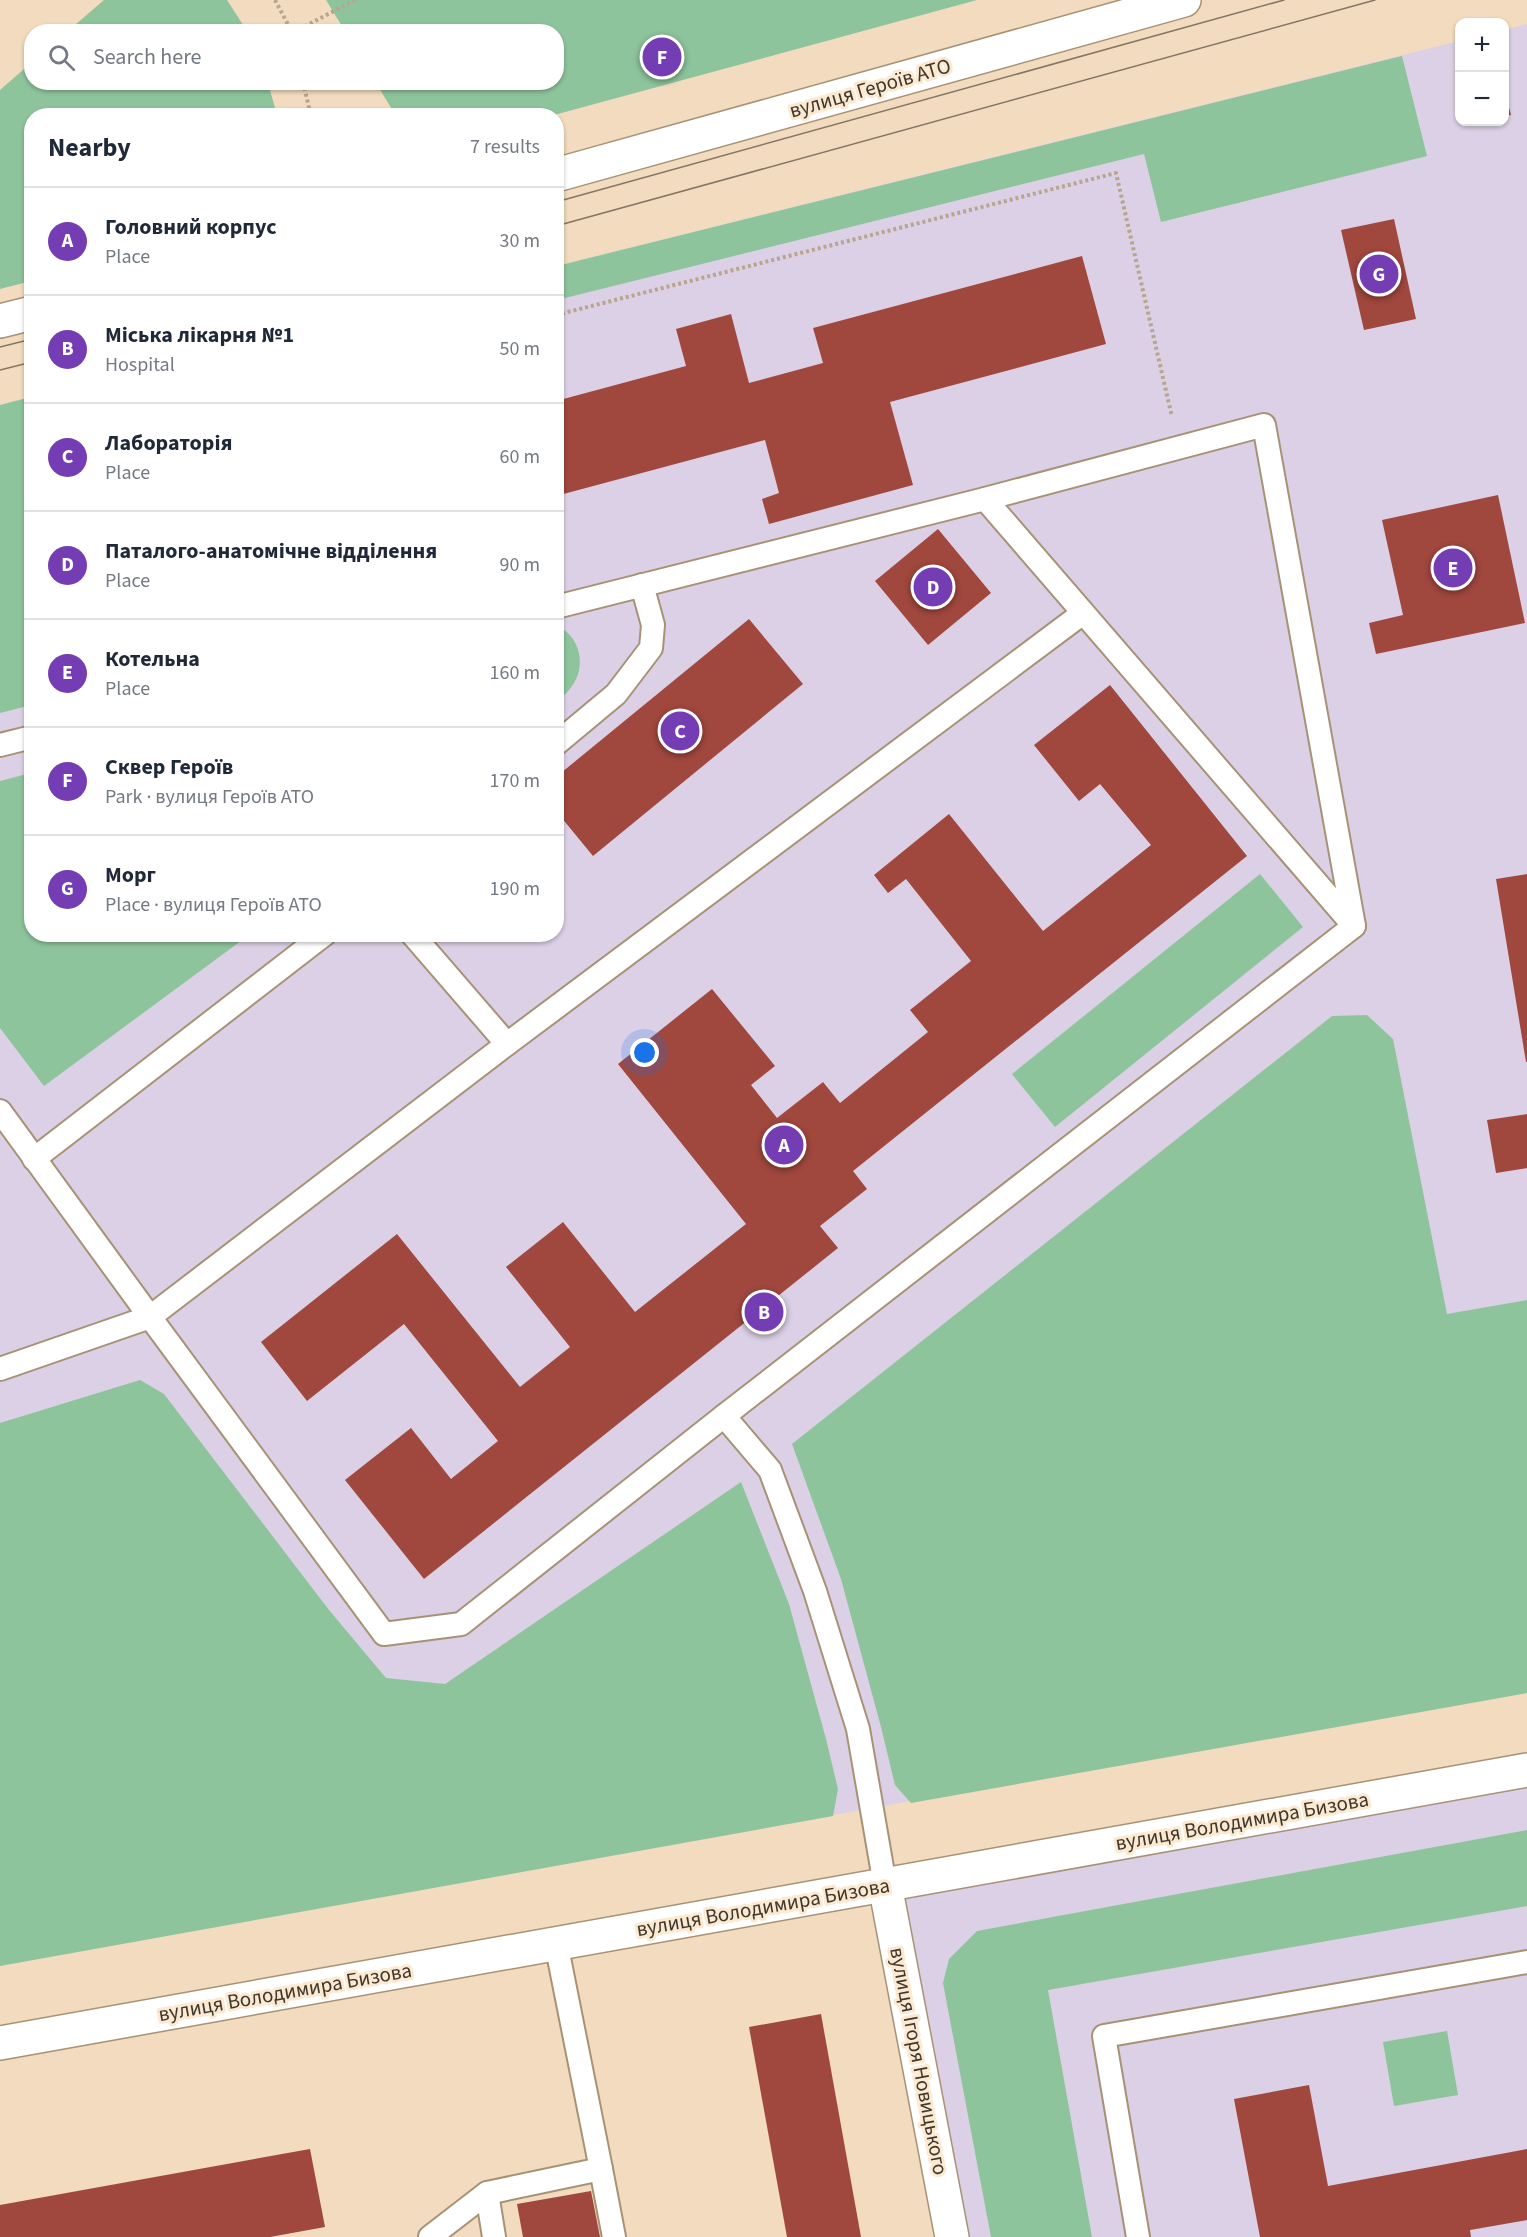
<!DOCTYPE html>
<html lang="en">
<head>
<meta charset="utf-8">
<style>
  body { margin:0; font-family:"Source Sans 3",sans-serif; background:#f2f2f3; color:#1f2937 }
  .controls { position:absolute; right:18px; top:18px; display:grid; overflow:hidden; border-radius:12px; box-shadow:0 2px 4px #0004 }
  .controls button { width:54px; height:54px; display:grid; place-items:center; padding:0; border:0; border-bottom:2px solid #e0e1e3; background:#fff; color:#1f2937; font:30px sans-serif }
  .you { position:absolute; left:645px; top:1053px; width:21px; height:21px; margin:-15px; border:4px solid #fff; border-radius:50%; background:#1a73e8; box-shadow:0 0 0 9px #1a73e833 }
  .badge { display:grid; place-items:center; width:39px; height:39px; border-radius:50%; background:#753db3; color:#fff; font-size:20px; font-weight:700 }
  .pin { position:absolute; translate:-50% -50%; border:3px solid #fff; box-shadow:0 2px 6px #0006 }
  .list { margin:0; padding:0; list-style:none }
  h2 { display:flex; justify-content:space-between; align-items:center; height:78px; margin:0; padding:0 24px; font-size:26px }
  h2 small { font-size:20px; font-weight:400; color:#747a83 }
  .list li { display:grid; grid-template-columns:39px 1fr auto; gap:18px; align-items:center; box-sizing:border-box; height:108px; padding:0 24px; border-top:2px solid #e0e1e3 }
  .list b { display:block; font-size:22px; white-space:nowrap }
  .list p { margin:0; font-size:20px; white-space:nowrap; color:#747a83 }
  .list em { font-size:20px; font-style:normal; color:#747a83 }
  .icon { flex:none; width:33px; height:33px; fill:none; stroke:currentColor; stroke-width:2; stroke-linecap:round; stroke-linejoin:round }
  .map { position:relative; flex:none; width:1527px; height:2237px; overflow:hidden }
  .search { position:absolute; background:#fff; box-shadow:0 2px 4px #0004; left:24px; top:24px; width:540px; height:66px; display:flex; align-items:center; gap:15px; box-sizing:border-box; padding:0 21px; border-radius:24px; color:#747a83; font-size:22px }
  .panel { position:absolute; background:#fff; box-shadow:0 2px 4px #0004; left:24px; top:108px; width:540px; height:834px; border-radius:24px }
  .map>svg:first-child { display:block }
</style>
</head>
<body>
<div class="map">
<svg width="1527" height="2237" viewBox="0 0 1527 2237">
  <rect width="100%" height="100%" fill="#f2dbbe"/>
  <g fill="#dbd0e5">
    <polygon points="1527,24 1527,1690 0,1965 0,405 31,397 32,934 556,934 557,266 1459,41 1460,122 1504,122 1505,30"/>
    <polygon points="1527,1770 1527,2237 952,2237 885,1885"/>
  </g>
  <g fill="#8dc49c">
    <polygon points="104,0 227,0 247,31 68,31"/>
    <polygon points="326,0 977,0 554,115 396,116 376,83 556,82 556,32 345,31"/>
    <polygon points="1402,56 1427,156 1161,222 1144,154 557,300 557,266"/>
    <polygon points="31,63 32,82 268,83 277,115 32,116 31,281 0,289 0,90"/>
    <polygon points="31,397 31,705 0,713 0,405"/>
    <path d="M557 626C573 632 583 652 579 670 577 683 566 694 557 702Z"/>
    <polygon points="31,773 32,934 249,935 44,1086 0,1028 0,781"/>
    <polygon points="1260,874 1303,927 1055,1127 1012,1074"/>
    <polygon points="1367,1015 1393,1039 1447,1314 1527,1300 1527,1693 911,1803 895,1785 881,1727 841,1579 792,1444 1332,1016"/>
    <polygon points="140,1380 164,1394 329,1610 386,1678 445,1684 741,1482 789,1604 826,1739 838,1789 833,1816 0,1966 0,1423"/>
    <polygon points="1527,1830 1527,1906 1048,1990 1092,2237 991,2237 943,1983 949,1959 977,1931"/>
    <polygon points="1447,2031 1458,2095 1394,2106 1383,2042"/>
  </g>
  <g fill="#a0473e">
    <polygon points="1504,89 1511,115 1504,116"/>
    <polygon points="1394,219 1416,319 1364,330 1341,230"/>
    <polygon points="1082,256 1106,344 890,402 913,485 769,524 762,499 779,493 765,440 556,496 556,401 686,366 676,329 731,314 749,383 823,363 813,328"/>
    <polygon points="1498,495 1525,623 1376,654 1369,623 1403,615 1382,520"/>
    <polygon points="938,529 991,593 928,645 875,581"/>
    <polygon points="749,619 803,684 593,856 556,811 556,777"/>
    <polygon points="1110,685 1247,856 853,1171 867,1189 820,1226 838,1248 424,1579 345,1480 411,1428 451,1479 498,1441 404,1324 307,1401 261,1342 397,1234 520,1387 570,1347 506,1267 563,1222 635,1312 746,1224 618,1064 712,989 775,1066 751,1085 777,1118 823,1082 840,1103 928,1032 910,1010 971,961 906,879 888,893 874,875 949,814 1043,931 1151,845 1100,784 1079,801 1034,745"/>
    <polygon points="1527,874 1527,1062 1526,1062 1496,879"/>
    <polygon points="1527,1114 1527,1168 1496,1173 1487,1120"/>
    <polygon points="821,2014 861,2237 787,2237 749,2027"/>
    <polygon points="1309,2085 1328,2186 1527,2149 1527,2220 1470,2230 1471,2237 1260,2237 1234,2099"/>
    <polygon points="310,2149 325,2227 270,2237 0,2237 0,2205"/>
    <polygon points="591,2191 600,2237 523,2237 517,2204"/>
  </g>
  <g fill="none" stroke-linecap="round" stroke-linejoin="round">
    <defs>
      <g id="lane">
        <polygon points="1264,425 1354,926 985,499"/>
        <polyline points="556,607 985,499"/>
        <polyline points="556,744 616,694 651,648 653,625 642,585"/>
        <polyline points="0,745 32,737"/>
        <polyline points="412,934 507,1044"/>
        <polyline points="0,1111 150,1317 507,1044 1083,613"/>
        <polyline points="34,1159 325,934"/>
        <polyline points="0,1369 150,1317 384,1634 461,1624 724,1416 1354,926"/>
        <polyline points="724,1416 770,1470 815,1591 858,1729 885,1885"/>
        <polyline points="601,2169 614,2237"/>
        <polyline points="487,2193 494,2237"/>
        <polyline points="430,2237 487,2193 601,2169 556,1943"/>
        <polyline points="1138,2237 1104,2036 1527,1962"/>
      </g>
      <polyline id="street" points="885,1885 952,2237"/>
      <g id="secondary">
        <polyline points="556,175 1184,0"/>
        <polyline points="0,321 32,313"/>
        <polyline points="0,2043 1527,1770"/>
      </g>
    </defs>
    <use href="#lane" stroke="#a79276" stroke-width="26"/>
    <use href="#street" stroke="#a79276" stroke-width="36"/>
    <use href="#secondary" stroke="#a79276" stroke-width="36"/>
    <g stroke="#b7a58e" stroke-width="4" stroke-dasharray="3 3" stroke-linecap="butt">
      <polyline points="275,0 292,32"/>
      <polyline points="294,32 355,0"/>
      <polyline points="303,82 311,116"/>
      <polyline points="556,315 1116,173 1172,417"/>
    </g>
    <use href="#lane" stroke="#fff" stroke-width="22"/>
    <use href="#street" stroke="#fff" stroke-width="33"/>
    <use href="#secondary" stroke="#fff" stroke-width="33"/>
    <g stroke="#847663" stroke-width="1.5">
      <polyline points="556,202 1284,0"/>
      <polyline points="556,226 1375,0"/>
      <polyline points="0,347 32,339"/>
      <polyline points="0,370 32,362"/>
    </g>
  </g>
  <g text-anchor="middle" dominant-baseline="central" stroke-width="6" stroke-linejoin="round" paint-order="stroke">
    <g font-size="21" fill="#40372b" stroke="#fce9d2">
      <text transform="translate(870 88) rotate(-16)">вулиця Героїв АТО</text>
      <text transform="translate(1242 1821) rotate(-10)">вулиця Володимира Бизова</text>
      <text transform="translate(763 1907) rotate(-10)">вулиця Володимира Бизова</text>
      <text transform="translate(285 1992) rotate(-10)">вулиця Володимира Бизова</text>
      <text transform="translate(919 2061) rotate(79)">вулиця Ігоря Новицького</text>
    </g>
  </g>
</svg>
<div class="controls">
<button>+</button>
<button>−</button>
</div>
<div class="you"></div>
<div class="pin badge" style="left:784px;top:1145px">A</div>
<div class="pin badge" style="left:764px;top:1312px">B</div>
<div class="pin badge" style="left:680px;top:731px">C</div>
<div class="pin badge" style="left:933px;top:587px">D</div>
<div class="pin badge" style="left:1453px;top:568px">E</div>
<div class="pin badge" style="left:662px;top:57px">F</div>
<div class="pin badge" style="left:1379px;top:274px">G</div>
<div class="search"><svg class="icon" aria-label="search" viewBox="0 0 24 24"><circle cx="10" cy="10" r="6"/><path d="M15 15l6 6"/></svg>Search here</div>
<section class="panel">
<h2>Nearby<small>7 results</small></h2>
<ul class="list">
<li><span class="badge">A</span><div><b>Головний корпус</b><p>Place</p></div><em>30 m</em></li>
<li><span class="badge">B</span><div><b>Міська лікарня №1</b><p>Hospital</p></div><em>50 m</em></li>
<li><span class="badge">C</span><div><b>Лабораторія</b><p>Place</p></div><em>60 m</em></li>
<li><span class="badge">D</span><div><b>Паталого-анатомічне відділення</b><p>Place</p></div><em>90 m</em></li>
<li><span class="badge">E</span><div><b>Котельна</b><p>Place</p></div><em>160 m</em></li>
<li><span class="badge">F</span><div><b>Сквер Героїв</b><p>Park · вулиця Героїв АТО</p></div><em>170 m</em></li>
<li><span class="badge">G</span><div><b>Морг</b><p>Place · вулиця Героїв АТО</p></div><em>190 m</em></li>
</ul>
</section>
</div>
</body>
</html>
